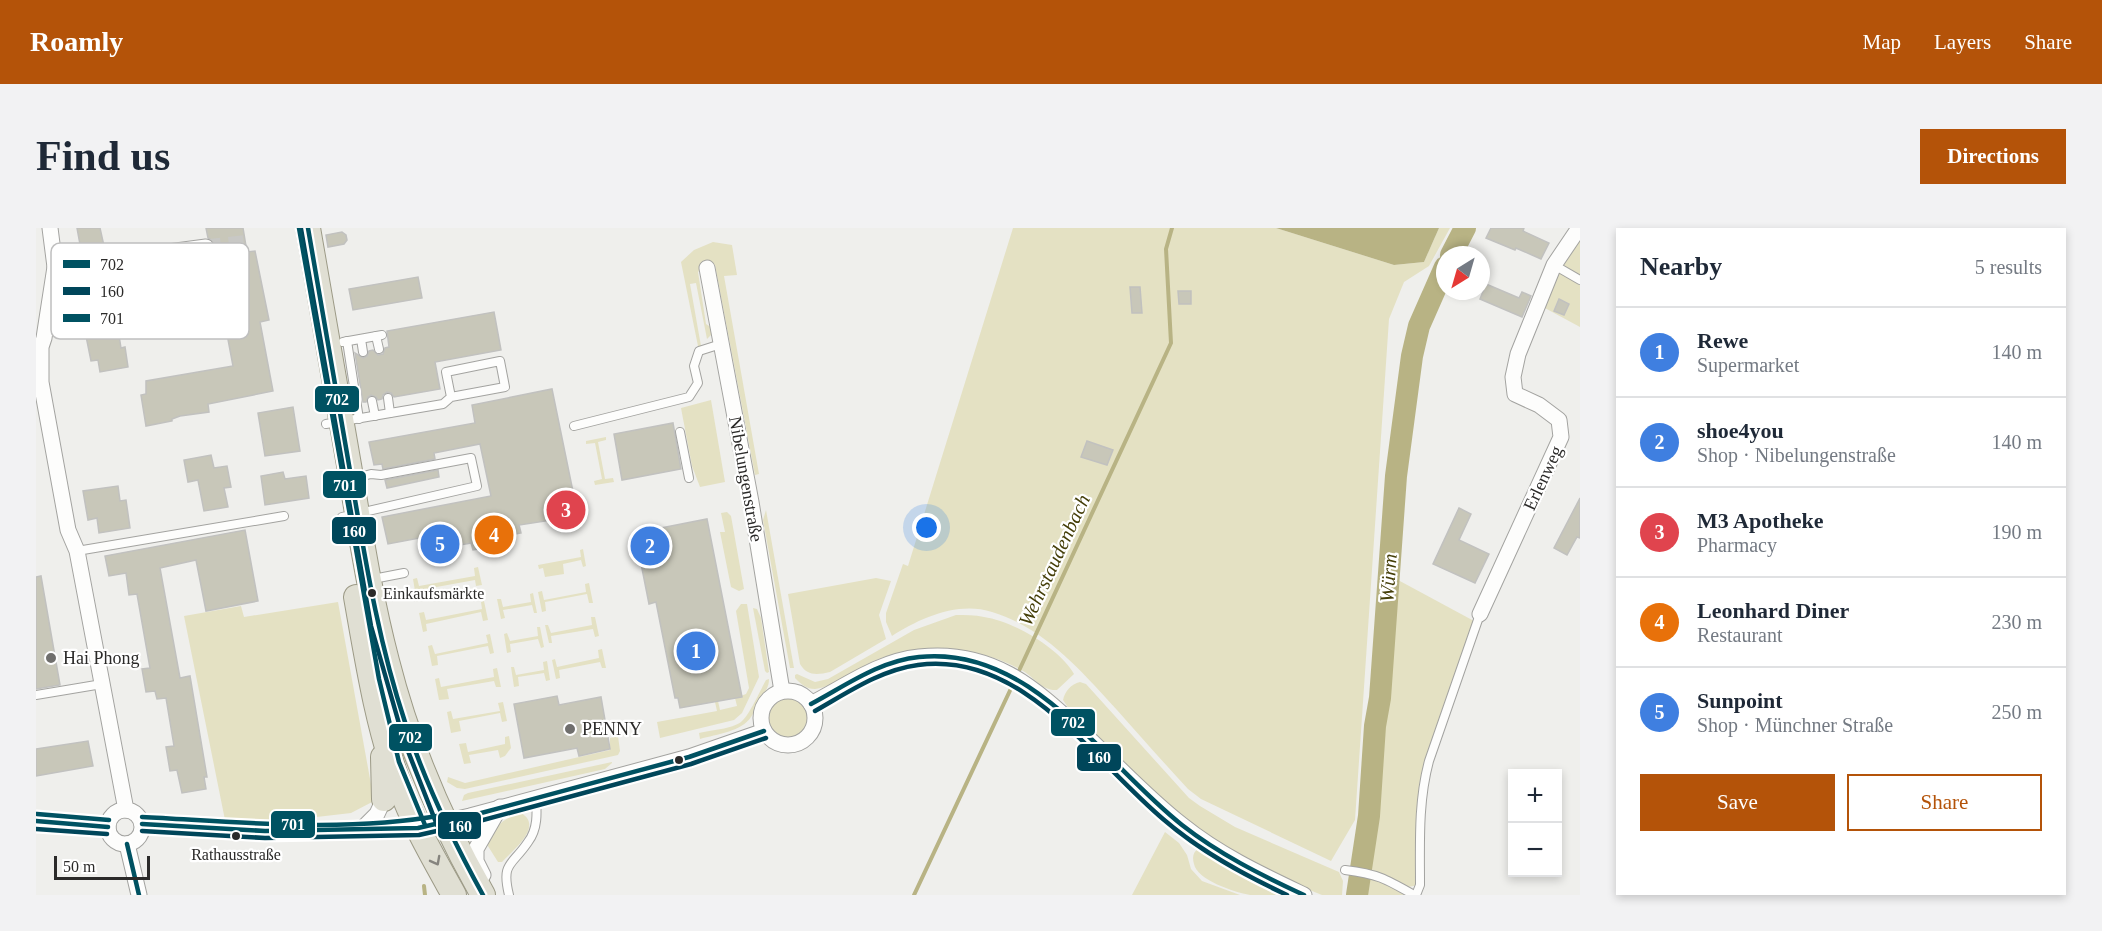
<!DOCTYPE html>
<html lang="en">
<head>
<meta charset="utf-8">
<style>
  body { margin:0; font-family:Georgia,serif; background:#f2f2f3; color:#1f2937 }
  .controls { position:absolute; right:18px; bottom:18px; display:grid; overflow:hidden; border-radius:0px; box-shadow:0 3px 9px #0003 }
  .controls button { width:54px; height:54px; display:grid; place-items:center; padding:0; border:0; border-bottom:2px solid #e0e1e3; background:#fff; color:#1f2937; font:30px sans-serif }
  .compass { position:absolute; left:1400px; top:18px; width:54px; height:54px; border-radius:50%; background:#fff; box-shadow:0 3px 9px #0003; rotate:217deg }
  .scale { position:absolute; left:18px; bottom:15px; width:96px; box-sizing:border-box; padding-left:6px; border:3px solid #2b2a29; border-top:0; font-size:16px; line-height:21px; white-space:nowrap; color:#2b2a29; -webkit-text-stroke:4px #fff; paint-order:stroke }
  .you { position:absolute; left:891px; top:300px; width:21px; height:21px; margin:-15px; border:4px solid #fff; border-radius:50%; background:#1a73e8; box-shadow:0 0 0 9px #1a73e833 }
  .badge { display:grid; place-items:center; width:39px; height:39px; border-radius:50%; background:#b45309; color:#fff; font-size:20px; font-weight:700 }
  .pin { position:absolute; translate:-50% -50%; border:3px solid #fff; box-shadow:0 2px 6px #0006 }
  .list { margin:0; padding:0; list-style:none }
  h2 { display:flex; justify-content:space-between; align-items:center; height:78px; margin:0; padding:0 24px; font-size:26px }
  h2 small { font-size:20px; font-weight:400; color:#747a83 }
  .list li { display:grid; grid-template-columns:39px 1fr auto; gap:18px; align-items:center; box-sizing:border-box; height:90px; padding:0 24px; border-top:2px solid #e0e1e3 }
  .list b { display:block; font-size:22px; white-space:nowrap }
  .list p { margin:0; font-size:20px; white-space:nowrap; color:#747a83 }
  .list em { font-size:20px; font-style:normal; color:#747a83 }
  .actions { display:flex; gap:12px; padding:18px 24px }
  .actions a { flex:1; padding:14px 0; border:2px solid #b45309; border-radius:0px; text-align:center; font-size:21px; color:#b45309 }
  .actions .main { background:#b45309; color:#fff }
  .map { position:relative; flex:none; width:1544px; height:667px; overflow:hidden; border-radius:0px }
  header { display:flex; align-items:center; gap:36px; box-sizing:border-box; height:84px; padding:0 30px; background:#b45309; color:#fff }
  header strong { font-size:28px }
  nav { display:flex; gap:33px; margin-inline-start:auto; font-size:21px }
  .intro { display:flex; align-items:center; justify-content:space-between; box-sizing:border-box; height:144px; padding:0 36px }
  h1 { margin:0; font-size:42px }
  .button { padding:15px 27px; border-radius:0px; background:#b45309; color:#fff; font-size:21px; font-weight:700 }
  main { display:flex; gap:36px; padding:0 36px }
  aside { flex:1; background:#fff; border-radius:0px; box-shadow:0 3px 9px #0003 }
  .map>svg:first-child { display:block }
</style>
</head>
<body>
<header>
<strong>Roamly</strong>
<nav><a>Map</a><a>Layers</a><a>Share</a></nav>
</header>
<div class="intro"><h1>Find us</h1><a class="button">Directions</a></div>
<main>
<div class="map">
<svg width="1544" height="667" viewBox="0 0 1544 667">
  <rect width="100%" height="100%" fill="#efefec"/>
  <g fill="#e4e1c3">
    <path d="M977 0H1240L1358 37 1388 34 1403 0H1414L1393 38 1368 54 1353 91 1319 592 1295 633 1165 571 1152 561C1128 535 1105 509 1081 482 1045 443 1009 400 956 384 922 373 884 390 856 408L850 394V385L867 336 872 338Z"/>
    <polygon points="1544,10 1544,99 1507,79 1521,45"/>
    <polygon points="677,14 696,17 701,47 688,48 723,246 719,247 679,37 666,40 662,44 670,96 676,100 675,107 671,111 660,55 654,56 665,118 662,118 645,34 658,22"/>
    <polygon points="675,172 689,254 664,259 656,238 645,180"/>
    <polygon points="570,209 570,212 562,214 569,251 577,250 578,254 559,257 558,253 566,251 559,215 550,216 550,213"/>
    <polygon points="730,282 758,440 754,440 727,292"/>
    <polygon points="691,284 695,288 708,361 703,363 695,359 684,304 689,304 685,285"/>
    <polygon points="547,321 550,338 547,339 545,332 527,336 528,346 509,349 507,340 503,341 502,337 545,329 544,322"/>
    <polygon points="442,339 446,357 440,358 439,352 384,362 385,368 380,369 377,351 381,350 383,358 439,348 438,340"/>
    <path d="M840 350 855 353 843 387 850 411 794 444C781 447 771 448 764 436L752 366Z"/>
    <polygon points="1362,352 1438,393 1384,552 1382,574 1381,655 1378,658 1371,659 1334,641"/>
    <polygon points="553,355 557,375 553,375 551,366 509,374 510,383 506,384 502,364 506,363 508,372 550,364 549,356"/>
    <polygon points="497,365 501,385 498,385 496,377 467,382 469,390 465,391 461,371 465,371 467,379 495,374 494,366"/>
    <polygon points="448,373 452,392 447,393 445,384 390,396 391,403 387,404 383,385 388,384 390,392 446,381 445,374"/>
    <polygon points="302,374 338,573 315,585 229,595 189,592 148,388 205,378 208,389"/>
    <polygon points="705,376 711,376 723,449 706,485 698,492 624,510 621,494 681,483 679,474 682,473 684,482 701,478 699,470 710,466 713,460 700,383"/>
    <polygon points="717,380 721,381 725,390 733,444 731,445 729,443"/>
    <path d="M920 387C929 387 939 387 948 389 977 393 1023 420 1038 446L1021 462C1006 463 999 450 987 443 956 425 916 417 881 422 866 424 850 427 836 434 820 441 795 460 779 461 770 461 765 456 759 450V447L761 446 779 454 792 451 878 402Z"/>
    <polygon points="555,389 559,389 563,408 559,409 557,401 515,408 516,415 513,415 509,397 512,397 515,405 556,397"/>
    <polygon points="501,399 504,399 508,419 505,420 502,411 474,416 475,424 471,425 468,406 471,405 474,413 502,408"/>
    <polygon points="454,406 458,425 454,426 452,418 401,428 402,437 396,438 392,418 396,417 399,426 452,415 450,407"/>
    <polygon points="566,421 570,440 566,440 564,434 523,442 524,450 520,451 516,432 519,431 521,439 563,430 562,422"/>
    <polygon points="511,433 514,452 510,453 508,445 482,449 483,458 478,459 475,439 478,439 480,447 508,442 507,434"/>
    <polygon points="461,440 465,459 460,459 458,453 411,461 413,471 403,472 399,451 403,450 405,459 458,449 457,441"/>
    <path d="M733 451C733 460 728 465 724 472 720 477 719 484 715 489 705 504 681 506 664 511L663 505C675 502 696 501 705 494 713 488 724 463 730 452Z"/>
    <path d="M1044 454 1050 456 1153 570 1164 578 1199 599 1303 644 1307 653 1306 667H1286L1266 659 1178 613 1149 592 1039 490 1027 472C1029 463 1035 456 1044 454Z"/>
    <circle cx="752" cy="490" r="20"/>
    <polygon points="467,474 471,493 466,494 464,485 423,493 425,503 415,505 411,484 415,483 417,491 464,483 462,475"/>
    <polygon points="473,508 475,520 469,528 464,530 462,522 433,527 435,535 428,536 423,516 430,515 432,524 469,516 469,509"/>
    <polygon points="582,508 584,523 582,527 429,561 421,560 411,554 412,549 429,555 574,522 574,510"/>
    <polygon points="576,534 576,535 569,541 426,573 428,567 432,565"/>
    <path d="M485 585C508 598 477 622 466 634H462L450 615C460 599 466 590 485 585Z"/>
    <polygon points="1129,604 1143,615 1151,627 1155,641 1166,653 1204,667 1096,667"/>
    <path d="M1163 620 1171 623 1252 667C1240 667 1226 667 1214 667 1198 664 1161 652 1158 636 1156 629 1157 624 1163 620Z"/>
    <path d="M1314 647C1335 649 1351 656 1368 667H1312Z"/>
  </g>
  <polygon fill="#b8b384" points="1240,0 1403,0 1388,34 1358,37"/>
  <g fill="none" stroke-linecap="round" stroke-linejoin="round">
    <g stroke="#b8b384" stroke-width="4">
      <polyline points="981,447 1135,115 1130,21 1136,0"/>
      <polyline points="388,658 389,667"/>
      <polyline points="878,667 978,454"/>
    </g>
    <g stroke="#b8b384" stroke-width="22">
      <polyline points="1415,27 1429,0"/>
      <polyline points="1321,667 1333,588 1339,498 1344,470 1360,248 1376,128 1383,98 1409,39"/>
    </g>
  </g>
  <g fill="#c8c7b9" stroke="#c1c1bf" stroke-width="1.5">
    <polygon points="41,0 64,0 68,18 45,22"/>
    <polygon points="170,0 207,0 211,24 219,23 233,92 224,94 237,163 172,176 173,184 144,188 136,191 136,193 110,198 105,167 110,166 110,153 197,138 188,90 154,96 154,94 144,95 143,86 102,93 100,80 88,82 83,54 118,48 119,54 179,44 176,27 179,22 180,17 177,13 172,10"/>
    <polygon points="1455,0 1488,0 1487,3 1513,15 1505,31 1480,20 1479,22 1450,10"/>
    <polygon points="306,4 310,7 311,12 308,16 292,19 290,7"/>
    <polygon points="382,49 386,70 317,82 313,61"/>
    <polygon points="1450,56 1483,70 1486,64 1495,68 1486,89 1444,71"/>
    <polygon points="1094,59 1104,59 1106,85 1096,85"/>
    <polygon points="59,63 62,84 67,83 70,103 82,101 85,120 89,119 92,139 64,144 62,132 55,133 50,108 42,109 40,98 32,99 27,69"/>
    <polygon points="1142,63 1155,63 1155,76 1143,76"/>
    <polygon points="1523,71 1533,76 1528,87 1518,83"/>
    <polygon points="458,84 465,122 399,134 404,161 358,169 355,165 351,164 347,167 346,171 342,172 340,169 335,167 332,169 330,174 327,174 319,125 327,130 331,128 333,123 337,122 342,127 347,126 349,120 353,119 351,103"/>
    <polygon points="516,161 542,288 483,297 485,305 448,312 450,320 437,322 435,315 397,322 394,308 352,316 346,289 455,268 444,216 398,225 399,231 347,241 346,236 338,237 333,214 439,195 436,177"/>
    <polygon points="257,179 264,223 229,228 222,185"/>
    <polygon points="637,195 645,241 586,252 578,206"/>
    <polygon points="1051,213 1077,222 1071,237 1045,229"/>
    <polygon points="175,227 178,240 191,238 195,259 188,260 192,279 168,283 162,252 152,254 148,232"/>
    <polygon points="402,242 403,249 351,260 349,252"/>
    <polygon points="247,244 249,251 270,248 273,270 229,277 225,248"/>
    <polygon points="82,258 84,273 90,272 94,300 63,305 61,290 52,292 47,263"/>
    <polygon points="1544,270 1544,310 1541,309 1531,327 1518,320"/>
    <polygon points="1423,280 1435,286 1423,312 1453,326 1439,355 1397,336"/>
    <polygon points="671,291 706,469 644,480 642,470 639,470 620,374 613,376 599,305"/>
    <polygon points="209,302 222,373 170,383 160,332 124,340 144,450 154,448 171,549 168,549 170,561 146,565 141,542 134,543 130,519 138,518 130,470 121,471 119,463 110,464 106,441 114,440 101,366 93,367 90,345 73,348 69,328"/>
    <polygon points="5,348 24,457 0,461 0,349"/>
    <polygon points="521,468 523,477 565,469 574,521 543,528 541,520 488,530 478,476"/>
    <polygon points="52,513 57,538 0,548 0,521"/>
  </g>
  <g fill="none" stroke-linecap="round" stroke-linejoin="round">
    <polyline stroke="#c8c8c5" stroke-width="15" stroke-dasharray="15 8" stroke-linecap="butt" points="170,19 213,14"/>
    <defs>
      <g id="service">
        <polyline points="1518,37 1544,52"/>
        <polyline points="340,108 343,121"/>
        <polyline points="325,111 327,124"/>
        <polyline points="311,113 323,191"/>
        <polyline points="307,114 346,107"/>
        <polyline points="352,170 354,185"/>
        <polyline points="336,173 339,188"/>
        <polyline points="290,196 407,176 415,169 469,159 464,133 410,144 415,169"/>
        <polyline points="538,198 653,169 662,155 658,138 663,123 685,116"/>
        <polyline points="644,204 653,250"/>
        <polyline points="300,255 335,246 345,247 435,230 441,258 306,289"/>
        <polyline points="41,323 248,288"/>
        <polyline points="337,351 368,345"/>
        <polyline points="0,467 66,456"/>
        <path d="M1309 642C1342 646 1350 651 1378 667"/>
        <path d="M473 667C465 634 476 638 492 614 502 601 501 585 500 569"/>
        <path d="M1380 667 1384 657C1384 615 1382 574 1393 533L1444 386"/>
      </g>
      <g id="minor">
        <polyline points="14,0 19,39 8,110 5,119 5,154 32,302 41,323 90,582"/>
        <polyline points="19,39 170,19"/>
        <polyline points="671,40 715,274 746,463"/>
        <polyline points="1444,386 1525,209 1523,192 1503,177 1479,166 1477,149 1482,126 1518,37 1543,0"/>
        <circle cx="752" cy="490" r="27"/>
        <path d="M775 476C810 458 843 433 883 429 955 421 997 458 1046 504 1079 535 1110 569 1146 597 1183 627 1226 647 1268 667"/>
        <circle cx="89" cy="599" r="17"/>
        <polyline points="0,593 72,599"/>
        <polyline points="106,596 229,603 304,603 382,600 434,588 653,529 728,503"/>
        <polyline points="324,603 341,586 348,571"/>
        <polyline points="91,616 103,667"/>
        <polyline points="447,647 440,633 440,621 464,579"/>
      </g>
      <g id="primary">
        <path d="M272 0C285 79 299 158 313 237 324 302 334 369 351 433 372 516 405 593 447 667"/>
        <path d="M320 369C331 431 341 497 363 556 377 595 398 631 418 667"/>
        <polyline points="347,529 348,571"/>
      </g>
    </defs>
    <use href="#service" stroke="#a3a3a0" stroke-width="10"/>
    <use href="#minor" stroke="#a3a3a0" stroke-width="17"/>
    <use href="#primary" stroke="#9c9a86" stroke-width="26"/>
    <use href="#service" stroke="#fdfdfc" stroke-width="8"/>
    <use href="#minor" stroke="#fdfdfc" stroke-width="15"/>
    <use href="#primary" stroke="#e0dfd3" stroke-width="24"/>
    <defs>
      <g id="bus-1">
        <path d="M272 0C285 79 299 158 313 237 328 323 341 410 369 494 389 554 416 611 447 667"/>
        <path d="M775 476C809 458 843 433 883 429 996 417 1067 535 1146 597 1183 626 1225 647 1268 667"/>
        <polyline points="0,593 72,599"/>
        <polyline points="106,596 229,603 382,600 434,588 653,529 728,503"/>
        <polyline points="91,616 103,667"/>
      </g>
      <g id="bus-2">
        <polyline points="265,1 335,398 368,513 401,597"/>
        <path d="M779 483C811 465 844 442 882 437 986 423 1056 531 1127 591 1164 623 1206 646 1251 667"/>
        <polyline points="0,601 71,606"/>
        <polyline points="106,603 229,610 383,607 436,595 655,536 730,510"/>
      </g>
      <g id="bus-3">
        <polyline points="263,0 343,451 363,534 389,597"/>
        <polyline points="1,586 73,592"/>
        <path d="M106 589C205 594 309 605 407 587"/>
      </g>
    </defs>
    <use href="#bus-1" stroke="#fff" stroke-width="9"/>
    <use href="#bus-2" stroke="#fff" stroke-width="9"/>
    <use href="#bus-3" stroke="#fff" stroke-width="9"/>
    <use href="#bus-1" stroke="#005262" stroke-width="4.5"/>
    <use href="#bus-2" stroke="#00465a" stroke-width="4.5"/>
    <use href="#bus-3" stroke="#005262" stroke-width="4.5"/>
  </g>
  <defs><path id="oneway-chevron" d="M-2-3.5L2.5 0L-2 3.5" fill="none" stroke-width="1.6" stroke-linecap="round" stroke-linejoin="round" transform="scale(1.5)"/></defs>
  <use stroke="#86847e" href="#oneway-chevron" transform="translate(400 633) rotate(62)"/>
  <g fill="#2b2a29" stroke="#fff" stroke-width="2">
    <circle cx="336" cy="365" r="5"/>
    <circle cx="643" cy="532" r="5"/>
    <circle cx="200" cy="608" r="5"/>
  </g>
  <g fill="#706f6d" stroke="#fff" stroke-width="2">
    <circle cx="15" cy="430" r="6"/>
    <circle cx="534" cy="501" r="6"/>
  </g>
  <g text-anchor="middle" dominant-baseline="central" stroke-width="4.5" stroke-linejoin="round" paint-order="stroke">
    <g font-size="16" fill="#2b2a29" stroke="#fff" text-anchor="start">
      <text x="347" y="365">Einkaufsmärkte</text>
      <text x="200" y="626" text-anchor="middle">Rathausstraße</text>
    </g>
    <g font-size="18" fill="#2b2a29" stroke="#fff">
      <text transform="translate(1507 250) rotate(-65)">Erlenweg</text>
      <text transform="translate(710 251) rotate(80)">Nibelungenstraße</text>
    </g>
    <g font-size="18" fill="#2b2a29" stroke="#fff" text-anchor="start">
      <text x="27" y="430">Hai Phong</text>
      <text x="546" y="501">PENNY</text>
    </g>
    <g font-size="20" font-style="italic" fill="#443e08" stroke="#fff">
      <text transform="translate(1018 332) rotate(-65)">Wehrstaudenbach</text>
      <text transform="translate(1352 350) rotate(-86)">Würm</text>
    </g>
  </g>
  <rect x="15" y="15" width="198" height="96" rx="9" fill="#fff" stroke="#bfbfbf" stroke-width="1.5"/>
  <rect x="27" y="32" width="27" height="8" fill="#005262"/>
  <rect x="27" y="59" width="27" height="8" fill="#00465a"/>
  <rect x="27" y="86" width="27" height="8" fill="#005262"/>
  <g font-size="16" fill="#2b2a29">
    <text x="64" y="42">702</text>
    <text x="64" y="69">160</text>
    <text x="64" y="96">701</text>
  </g>
  <g stroke="#fff" stroke-width="2">
    <rect x="278" y="157" width="46" height="28" rx="6" fill="#005262"/>
    <rect x="286" y="242" width="45" height="29" rx="6" fill="#005262"/>
    <rect x="295" y="288" width="46" height="29" rx="6" fill="#00465a"/>
    <rect x="1014" y="480" width="46" height="29" rx="6" fill="#005262"/>
    <rect x="352" y="495" width="45" height="29" rx="6" fill="#005262"/>
    <rect x="1040" y="515" width="46" height="29" rx="6" fill="#00465a"/>
    <rect x="234" y="582" width="46" height="29" rx="6" fill="#005262"/>
    <rect x="401" y="583" width="45" height="29" rx="6" fill="#00465a"/>
  </g>
  <g font-size="16" text-anchor="middle" font-weight="bold" fill="#fff">
    <text x="301" y="177">702</text>
    <text x="309" y="263">701</text>
    <text x="318" y="309">160</text>
    <text x="1037" y="500">702</text>
    <text x="374" y="515">702</text>
    <text x="1063" y="535">160</text>
    <text x="257" y="602">701</text>
    <text x="424" y="604">160</text>
  </g>
</svg>
<div class="controls">
<button>+</button>
<button>−</button>
</div>
<svg class="compass" viewBox="-18 -18 36 36"><path d="M0-13l5 13h-10z" fill="#e53935"/><path d="M0 13l5-13h-10z" fill="#747a83"/></svg>
<div class="scale">50 m</div>
<div class="you"></div>
<div class="pin badge" style="left:660px;top:423px;background:#3f7fe0">1</div>
<div class="pin badge" style="left:614px;top:318px;background:#3f7fe0">2</div>
<div class="pin badge" style="left:530px;top:282px;background:#e0444e">3</div>
<div class="pin badge" style="left:458px;top:307px;background:#e8710a">4</div>
<div class="pin badge" style="left:404px;top:316px;background:#3f7fe0">5</div>
</div>
<aside>
<h2>Nearby<small>5 results</small></h2>
<ul class="list">
<li><span class="badge" style="background:#3f7fe0">1</span><div><b>Rewe</b><p>Supermarket</p></div><em>140 m</em></li>
<li><span class="badge" style="background:#3f7fe0">2</span><div><b>shoe4you</b><p>Shop · Nibelungenstraße</p></div><em>140 m</em></li>
<li><span class="badge" style="background:#e0444e">3</span><div><b>M3 Apotheke</b><p>Pharmacy</p></div><em>190 m</em></li>
<li><span class="badge" style="background:#e8710a">4</span><div><b>Leonhard Diner</b><p>Restaurant</p></div><em>230 m</em></li>
<li><span class="badge" style="background:#3f7fe0">5</span><div><b>Sunpoint</b><p>Shop · Münchner Straße</p></div><em>250 m</em></li>
</ul>
<div class="actions"><a class="main">Save</a><a>Share</a></div>
</aside>
</main>
</body>
</html>
